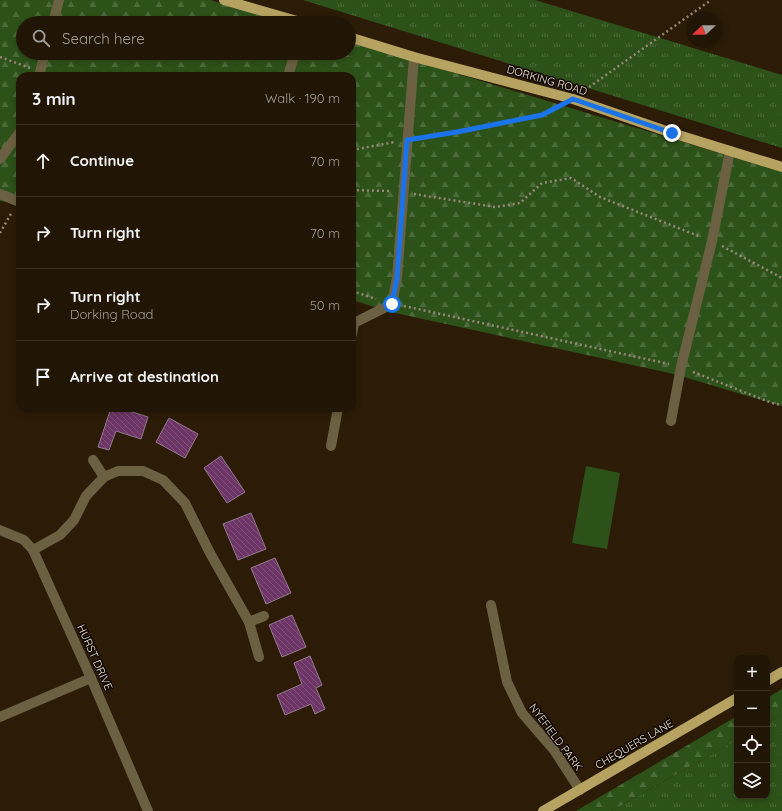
<!DOCTYPE html>
<html lang="en">
<head>
<meta charset="utf-8">
<style>
  body { margin:0; font-family:Quicksand,sans-serif; background:#291e0f; color:#f1f3f6 }
  .controls { position:absolute; right:12px; bottom:12px; display:grid; overflow:hidden; border-radius:8px; box-shadow:0 2px 6px #0003 }
  .controls button { width:36px; height:36px; display:grid; place-items:center; padding:0; border:0; border-bottom:1px solid #3e3427; background:#211505; color:#f1f3f6; font:20px sans-serif }
  .compass { position:absolute; left:686px; top:12px; width:36px; height:36px; border-radius:50%; background:#211505; box-shadow:0 2px 6px #0003; rotate:248deg }
  .stop { position:absolute; width:12px; height:12px; margin:-9px; border:3px solid #1a73e8; border-radius:50%; background:#fff }
  .stop.end { background:#1a73e8; border-color:#fff; box-shadow:0 1px 4px #0008 }
  .list { margin:0; padding:0; list-style:none }
  h2 { display:flex; justify-content:space-between; align-items:center; height:52px; margin:0; padding:0 16px; font-size:17px }
  h2 small { font-size:13px; font-weight:400; color:#a29f9a }
  .list li { display:grid; grid-template-columns:26px 1fr auto; gap:12px; align-items:center; box-sizing:border-box; height:72px; padding:0 16px; border-top:1px solid #3e3427 }
  .list b { display:block; font-size:15px; white-space:nowrap }
  .list p { margin:0; font-size:13px; white-space:nowrap; color:#a29f9a }
  .list em { font-size:13px; font-style:normal; color:#a29f9a }
  .icon { flex:none; width:22px; height:22px; fill:none; stroke:currentColor; stroke-width:2; stroke-linecap:round; stroke-linejoin:round }
  .map { position:relative; flex:none; width:782px; height:811px; overflow:hidden }
  .search { position:absolute; background:#211505; box-shadow:0 2px 6px #0003; left:16px; top:16px; width:340px; height:44px; display:flex; align-items:center; gap:10px; box-sizing:border-box; padding:0 14px; border-radius:22px; color:#a29f9a; font-size:15px }
  .panel { position:absolute; background:#211505; box-shadow:0 2px 6px #0003; left:16px; top:72px; width:340px; height:340px; border-radius:12px }
  .map>svg:first-child { display:block }
</style>
</head>
<body>
<div class="map">
<svg width="782" height="811" viewBox="0 0 782 811">
  <defs>
    <pattern id="grass-tufts" width="24" height="20" patternUnits="userSpaceOnUse"><rect width="24" height="20" fill="#2d5219"/><path d="M3 7l-1-3M5 7V3M7 7l1-3M15 17l-1-3M17 17v-4M19 17l1-3" fill="none" stroke="#4c6b3a"/></pattern>
    <pattern id="forest-firs" width="22" height="20" patternUnits="userSpaceOnUse"><rect width="22" height="20" fill="#2d5219"/><path d="M5 1l3.5 6h-7zM16 11l3.5 6h-7z" fill="#4c6b3a"/></pattern>
    <pattern id="building-back-hatch" width="6" height="6" patternUnits="userSpaceOnUse"><rect width="6" height="6" fill="#6d3466"/><path d="M-1 5l2 2M0 0l6 6M5-1l2 2" fill="none" stroke="#82517b"/></pattern>
  </defs>
  <rect width="100%" height="100%" fill="#2c1c07"/>
  <g fill="url(#grass-tufts)">
    <polygon points="303,0 535,0 782,75 782,148"/>
    <polygon points="782,714 782,811 611,811 737,740 737,796 767,796 767,723"/>
  </g>
  <g fill="url(#forest-firs)">
    <polygon points="0,0 210,0 289,23 23,23 23,53 349,53 349,41 782,172 782,406 674,374 391,312 352,300 352,76 20,76 20,204 0,201"/>
    <polygon points="782,689 782,714 767,723 767,698"/>
    <polygon points="737,716 737,740 611,811 576,811"/>
  </g>
  <polygon fill="#2d5219" points="586,466 620,473 607,549 572,543"/>
  <g fill="url(#building-back-hatch)" stroke="#91798d">
    <polygon points="111,408 120,408 148,417 141,439 116,431 109,450 98,447"/>
    <polygon points="169,418 198,434 185,458 156,442"/>
    <polygon points="221,456 245,492 227,503 204,468"/>
    <polygon points="251,513 266,549 238,560 223,524"/>
    <polygon points="275,558 291,593 266,604 251,568"/>
    <polygon points="292,615 306,647 282,657 269,625"/>
    <polygon points="310,656 322,685 316,688 325,709 315,714 311,704 285,715 277,695 302,684 294,663"/>
  </g>
  <g fill="none" stroke-linecap="round" stroke-linejoin="round">
    <g stroke="#968878" stroke-width="2.5" stroke-dasharray="2 3" stroke-linecap="butt">
      <polyline points="0,57 30,68"/>
      <polyline points="585,90 711,0"/>
      <polyline points="420,138 543,115 557,108"/>
      <polyline points="352,150 395,142"/>
      <polyline points="352,190 391,191"/>
      <polyline points="414,194 495,207 520,203 542,183 571,178 600,197 701,237"/>
      <polyline points="0,233 12,212"/>
      <polyline points="722,246 782,278"/>
      <polyline points="352,291 376,299"/>
      <polyline points="404,306 669,364"/>
      <polyline points="693,372 772,403 782,405"/>
    </g>
    <g stroke="#6b6142" stroke-width="10">
      <polyline points="53,23 59,0"/>
      <polyline points="39,76 45,53"/>
      <polyline points="288,76 295,53"/>
      <polyline points="0,159 20,132"/>
      <polyline points="0,194 20,202"/>
      <polyline points="352,334 354,323 392,304 397,278 414,57"/>
      <polyline points="671,421 681,367 712,241 730,151"/>
      <polyline points="331,446 338,408"/>
      <polyline points="93,460 104,477"/>
      <polyline points="0,530 24,540 33,550 91,678 148,811"/>
      <polyline points="33,550 60,535 74,520 86,496 104,477 118,471 143,471 163,480 185,503 210,553 249,622 259,657"/>
      <polyline points="491,605 507,682 522,713 554,750 580,790"/>
      <polyline points="249,622 264,616"/>
      <polyline points="0,717 91,678"/>
    </g>
    <g stroke="#b7a361" stroke-width="10">
      <polyline points="224,0 304,23"/>
      <polyline points="349,37 414,57 573,99 672,133 782,167"/>
      <polyline points="767,681 782,672"/>
      <polyline points="543,811 737,698"/>
    </g>
  </g>
  <g fill="none" stroke-linecap="round" stroke-linejoin="round">
    <polyline stroke="#1a73e8" stroke-width="5" points="392,304 397,278 407,140 457,132 542,115 573,99 672,133"/>
  </g>
  <g text-anchor="middle" dominant-baseline="central" stroke-width="3" stroke-linejoin="round" paint-order="stroke">
    <g font-size="11" fill="#f2e6da" stroke="#0f0802">
      <text transform="translate(547 80) rotate(16)">DORKING ROAD</text>
      <text transform="translate(95 657) rotate(66)">HURST DRIVE</text>
      <text transform="translate(556 737) rotate(53)">NYEFIELD PARK</text>
      <text transform="translate(634 744) rotate(-30)">CHEQUERS LANE</text>
    </g>
  </g>
</svg>
<div class="controls">
<button>+</button>
<button>−</button>
<button><svg class="icon" aria-label="locate" viewBox="0 0 24 24"><circle cx="12" cy="12" r="6"/><path d="M12 2v4M12 18v4M2 12h4M18 12h4"/></svg></button>
<button><svg class="icon" aria-label="layers" viewBox="0 0 24 24"><path d="M12 4l9 5-9 5-9-5zM3 14l9 5 9-5"/></svg></button>
</div>
<svg class="compass" viewBox="-18 -18 36 36"><path d="M0-13l5 13h-10z" fill="#e53935"/><path d="M0 13l5-13h-10z" fill="#a29f9a"/></svg>
<div class="stop" style="left:392px;top:304px"></div>
<div class="stop end" style="left:672px;top:133px"></div>
<div class="search"><svg class="icon" aria-label="search" viewBox="0 0 24 24"><circle cx="10" cy="10" r="6"/><path d="M15 15l6 6"/></svg>Search here</div>
<section class="panel">
<h2>3 min<small>Walk · 190 m</small></h2>
<ul class="list">
<li><svg class="icon" aria-label="ahead" viewBox="0 0 24 24"><path d="M12 20V5M6 11l6-6 6 6"/></svg><div><b>Continue</b></div><em>70 m</em></li>
<li><svg class="icon" aria-label="right" viewBox="0 0 24 24"><path d="M7 20v-9h11M14 6l5 5-5 5"/></svg><div><b>Turn right</b></div><em>70 m</em></li>
<li><svg class="icon" aria-label="right" viewBox="0 0 24 24"><path d="M7 20v-9h11M14 6l5 5-5 5"/></svg><div><b>Turn right</b><p>Dorking Road</p></div><em>50 m</em></li>
<li><svg class="icon" aria-label="arrive" viewBox="0 0 24 24"><path d="M6 21V4h12l-3 4 3 4H6"/></svg><div><b>Arrive at destination</b></div></li>
</ul>
</section>
</div>
</body>
</html>
